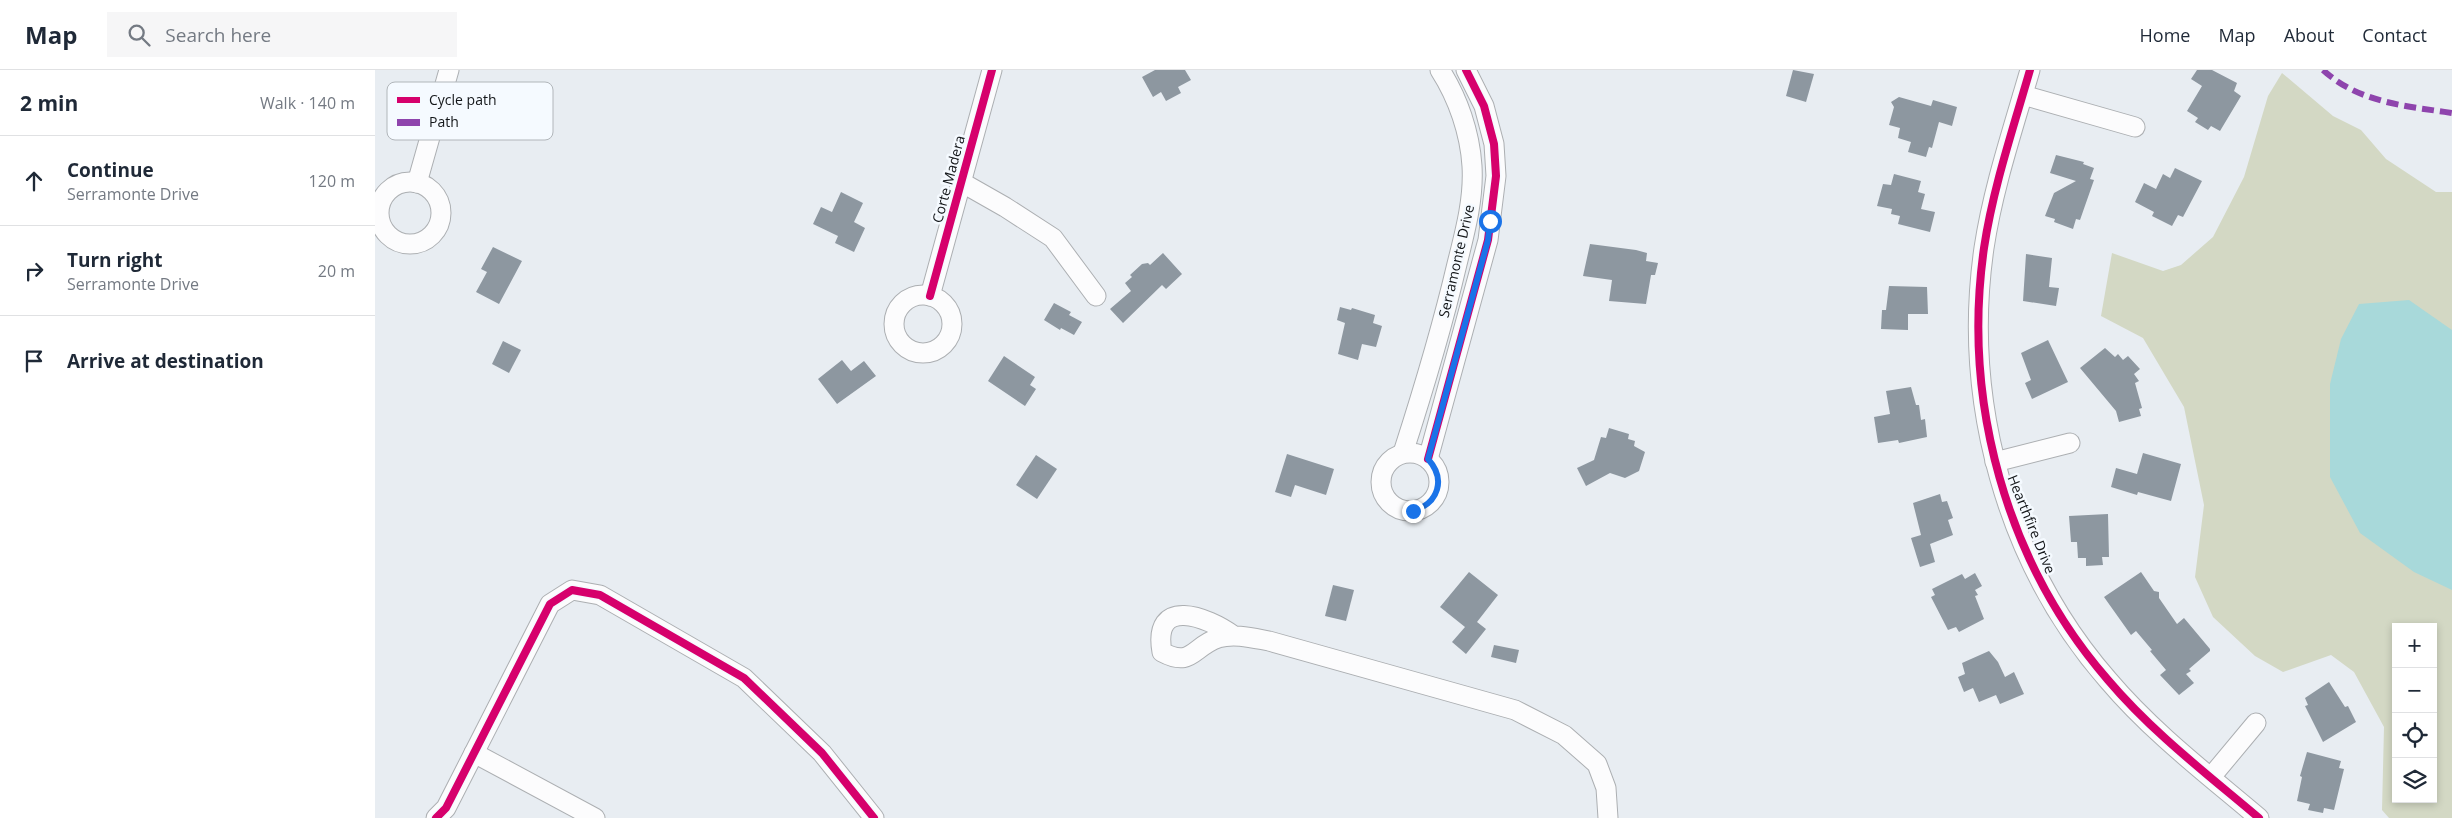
<!DOCTYPE html>
<html lang="en">
<head>
<meta charset="utf-8">
<style>
  body { margin:0; font-family:"Open Sans",sans-serif; background:#f6f6f7; color:#1f2937 }
  .controls { position:absolute; right:15px; bottom:15px; display:grid; overflow:hidden; border-radius:0px; box-shadow:0 2px 8px #0003 }
  .controls button { width:45px; height:45px; display:grid; place-items:center; padding:0; border:0; border-bottom:1px solid #e0e1e3; background:#fff; color:#1f2937; font:25px sans-serif }
  .stop { position:absolute; width:15px; height:15px; margin:-11px; border:4px solid #1a73e8; border-radius:50%; background:#fff }
  .stop.end { background:#1a73e8; border-color:#fff; box-shadow:0 1px 5px #0008 }
  .list { margin:0; padding:0; list-style:none }
  h2 { display:flex; justify-content:space-between; align-items:center; height:65px; margin:0; padding:0 20px; font-size:21px }
  h2 small { font-size:16px; font-weight:400; color:#747a83 }
  .list li { display:grid; grid-template-columns:32px 1fr auto; gap:15px; align-items:center; box-sizing:border-box; height:90px; padding:0 20px; border-top:1px solid #e0e1e3 }
  .list b { display:block; font-size:19px; white-space:nowrap }
  .list p { margin:0; font-size:16px; white-space:nowrap; color:#747a83 }
  .list em { font-size:16px; font-style:normal; color:#747a83 }
  .icon { flex:none; width:28px; height:28px; fill:none; stroke:currentColor; stroke-width:2; stroke-linecap:round; stroke-linejoin:round }
  .map { position:relative; flex:none; width:2077px; height:748px; overflow:hidden }
  header { display:flex; align-items:center; gap:30px; box-sizing:border-box; height:70px; padding:0 25px; background:#fff; border-bottom:1px solid #e0e1e3 }
  header strong { font-size:24px }
  nav { display:flex; gap:28px; margin-inline-start:auto; font-size:18px }
  .search { width:350px; height:45px; background:#f6f6f7; display:flex; align-items:center; gap:12px; box-sizing:border-box; padding:0 18px; border-radius:0px; color:#747a83; font-size:19px }
  main { display:flex }
  aside { flex:1; background:#fff }
  .map>svg:first-child { display:block }
</style>
</head>
<body>
<header>
<strong>Map</strong>
<div class="search"><svg class="icon" aria-label="search" viewBox="0 0 24 24"><circle cx="10" cy="10" r="6"/><path d="M15 15l6 6"/></svg>Search here</div>
<nav><a>Home</a><a>Map</a><a>About</a><a>Contact</a></nav>
</header>
<main>
<aside>
<h2>2 min<small>Walk · 140 m</small></h2>
<ul class="list">
<li><svg class="icon" aria-label="ahead" viewBox="0 0 24 24"><path d="M12 20V5M6 11l6-6 6 6"/></svg><div><b>Continue</b><p>Serramonte Drive</p></div><em>120 m</em></li>
<li><svg class="icon" aria-label="right" viewBox="0 0 24 24"><path d="M7 20v-9h11M14 6l5 5-5 5"/></svg><div><b>Turn right</b><p>Serramonte Drive</p></div><em>20 m</em></li>
<li><svg class="icon" aria-label="arrive" viewBox="0 0 24 24"><path d="M6 21V4h12l-3 4 3 4H6"/></svg><div><b>Arrive at destination</b></div></li>
</ul>
</aside>
<div class="map">
<svg width="2077" height="748" viewBox="0 0 2077 748">
  <rect width="100%" height="100%" fill="#e8edf2"/>
  <path fill="#d3d8c4" fill-rule="evenodd" d="M1907 3 1958 46 1986 60 2011 89 2061 122H2077V748H2014L2007 740 2009 657 1979 602 1956 585 1908 602 1880 586 1838 547 1820 507 1829 435 1809 337 1768 268 1726 246 1737 183 1788 201 1806 195 1838 167 1869 107 1893 26ZM2021 557H2058V729H2021Z"/>
  <polygon fill="#a8d9da" points="2034,230 2077,260 2077,520 2039,502 1985,463 1955,407 1955,314 1966,269 1984,234"/>
  <g fill="#8d97a0">
    <polygon points="780,0 810,0 816,10 803,17 806,23 791,31 786,22 778,27 767,7"/>
    <polygon points="1418,0 1439,4 1431,32 1411,26"/>
    <polygon points="1822,0 1837,0 1862,13 1859,21 1866,26 1845,61 1836,56 1833,60 1820,52 1823,48 1812,41 1827,16 1816,9"/>
    <polygon points="1524,27 1556,36 1558,30 1582,37 1577,56 1564,52 1557,78 1554,77 1551,87 1533,82 1536,72 1523,68 1525,58 1514,55 1519,37 1516,32"/>
    <polygon points="1681,85 1709,92 1708,94 1719,98 1715,109 1719,110 1705,150 1701,149 1698,159 1679,152 1680,149 1670,146 1679,123 1701,111 1675,103"/>
    <polygon points="1800,98 1827,111 1808,147 1803,145 1797,156 1777,146 1779,142 1760,132 1769,113 1781,119 1788,104 1795,108"/>
    <polygon points="1519,104 1546,111 1543,122 1550,124 1546,139 1560,142 1555,162 1523,154 1525,146 1516,144 1517,139 1502,136 1508,114 1516,115"/>
    <polygon points="466,122 488,133 479,152 490,158 479,182 460,173 463,166 438,154 446,137 457,142"/>
    <polygon points="1215,174 1261,180 1272,183 1271,191 1283,193 1280,205 1276,205 1271,234 1234,231 1237,210 1208,206"/>
    <polygon points="118,177 147,191 124,234 101,222 112,202 106,199"/>
    <polygon points="788,183 807,204 791,219 787,215 748,253 735,239 756,221 750,213 757,207 755,205 767,194 773,193 775,195"/>
    <polygon points="1651,184 1677,188 1674,217 1684,218 1681,236 1648,231"/>
    <polygon points="1514,216 1552,217 1553,244 1533,244 1533,260 1506,259 1507,240 1511,240"/>
    <polygon points="679,233 696,242 694,245 707,252 699,265 686,258 685,260 669,250"/>
    <polygon points="965,237 976,240 977,238 1000,245 998,253 1007,256 1001,277 987,274 983,290 963,284 970,253 962,250"/>
    <polygon points="1673,270 1693,312 1657,329 1650,313 1656,310 1646,283"/>
    <polygon points="128,271 146,280 134,303 117,294"/>
    <polygon points="1730,278 1740,287 1743,284 1748,290 1753,286 1765,299 1759,304 1764,311 1760,313 1767,338 1764,339 1766,346 1744,352 1741,341 1705,298"/>
    <polygon points="629,286 660,307 655,315 661,319 650,336 613,311"/>
    <polygon points="467,290 476,301 489,291 501,306 462,334 443,309"/>
    <polygon points="1536,317 1541,335 1544,335 1546,350 1550,349 1552,367 1524,373 1523,370 1503,373 1499,347 1515,344 1511,321"/>
    <polygon points="1234,358 1254,364 1253,369 1260,371 1259,376 1270,382 1264,401 1250,408 1235,403 1211,416 1202,398 1219,390 1226,367 1231,368"/>
    <polygon points="1768,383 1806,394 1796,431 1763,422 1762,425 1736,417 1741,398 1762,404"/>
    <polygon points="912,384 959,399 951,425 920,415 916,427 900,422"/>
    <polygon points="661,385 682,399 662,429 641,415"/>
    <polygon points="1565,424 1567,432 1572,431 1578,448 1573,450 1578,465 1555,474 1560,492 1545,497 1536,468 1546,465 1538,433"/>
    <polygon points="1733,444 1734,487 1727,487 1728,495 1711,496 1711,488 1703,488 1702,472 1696,472 1694,446"/>
    <polygon points="1094,502 1123,525 1102,552 1111,559 1091,584 1077,572 1090,557 1065,537"/>
    <polygon points="1766,502 1779,521 1784,522 1784,528 1802,554 1809,548 1835,579 1835,581 1814,599 1816,601 1811,604 1819,613 1804,625 1785,605 1791,600 1775,581 1777,580 1761,561 1756,565 1729,527"/>
    <polygon points="1600,503 1607,516 1600,520 1603,525 1600,526 1609,549 1584,562 1581,557 1573,560 1556,527 1560,525 1557,519 1587,504 1590,509"/>
    <polygon points="958,515 979,520 971,551 950,546"/>
    <polygon points="1119,575 1144,580 1141,593 1116,587"/>
    <polygon points="1614,581 1623,592 1630,607 1639,602 1649,624 1625,634 1621,625 1604,632 1598,618 1589,622 1583,607 1590,604 1587,593"/>
    <polygon points="1954,612 1970,637 1973,636 1981,652 1948,672 1930,636 1933,635 1930,628"/>
    <polygon points="1932,682 1966,691 1964,698 1969,699 1959,740 1949,738 1948,743 1933,740 1935,734 1922,731 1927,707 1925,706"/>
  </g>
  <g fill="none" stroke-linecap="round" stroke-linejoin="round">
    <defs>
      <g id="minor">
        <path d="M1655 0C1638 59 1618 118 1609 178 1587 331 1631 493 1733 610 1777 662 1832 704 1884 748"/>
        <polyline points="1648,25 1760,57"/>
        <circle cx="35" cy="143" r="31"/>
        <polyline points="586,112 630,137 678,168 721,226"/>
        <polyline points="42,113 74,0"/>
        <circle cx="548" cy="254" r="29"/>
        <polyline points="555,226 617,0"/>
        <path d="M1028 383C1048 321 1067 258 1082 194 1090 162 1099 129 1097 96 1095 63 1083 28 1065 0"/>
        <circle cx="1035" cy="412" r="29"/>
        <polyline points="1053,389 1113,170 1121,106 1119,74 1109,36 1091,0"/>
        <polyline points="1620,392 1695,373"/>
        <path d="M859 566C832 546 777 526 787 582 817 598 817 577 843 568 859 563 878 568 894 571L1140 640 1189 665 1222 694 1231 718 1233 748"/>
        <polyline points="99,683 220,748"/>
        <polyline points="1836,707 1881,653"/>
        <polyline points="61,748 71,738 175,534 197,520 225,525 369,608 447,683 499,748"/>
      </g>
    </defs>
    <use href="#minor" stroke="#acafb2" stroke-width="21"/>
    <use href="#minor" stroke="#fcfcfd" stroke-width="19"/>
    <path stroke="#8e44ad" stroke-width="6" stroke-dasharray="12 6" stroke-linecap="butt" d="M1948 0C1984 33 2031 36 2077 43"/>
    <defs>
      <g id="cycleway">
        <path d="M1655 0C1638 59 1618 118 1609 178 1587 331 1631 493 1733 610 1777 662 1832 704 1884 748"/>
        <polyline points="555,226 617,0"/>
        <polyline points="1053,389 1113,170 1121,106 1119,74 1109,36 1091,0"/>
        <polyline points="61,748 71,738 175,534 197,520 225,525 369,608 447,683 499,748"/>
      </g>
    </defs>
    <use href="#cycleway" stroke="#f5faff" stroke-width="11"/>
    <use href="#cycleway" stroke="#d6006c" stroke-width="8"/>
  </g>
  <g fill="none" stroke-linecap="round" stroke-linejoin="round">
    <path stroke="#1a73e8" stroke-width="6" d="M1038 441C1064 433 1071 409 1053 389L1113 170 1115 151"/>
  </g>
  <g text-anchor="middle" dominant-baseline="central" stroke-width="5" stroke-linejoin="round" paint-order="stroke">
    <g font-size="14" fill="#131619" stroke="#f5faff">
      <text transform="translate(573 109) rotate(-75)">Corte Madera</text>
      <text transform="translate(1081 191) rotate(-77)">Serramonte Drive</text>
      <text transform="translate(1657 454) rotate(68)">Hearthfire Drive</text>
    </g>
  </g>
  <rect x="12" y="12" width="166" height="58" rx="8" fill="#f5faff" stroke="#b1b6ba" stroke-width="1"/>
  <rect x="22" y="27" width="23" height="6" fill="#d6006c"/>
  <rect x="22" y="49" width="23" height="7" fill="#8e44ad"/>
  <g font-size="14" fill="#131619">
    <text x="54" y="35">Cycle path</text>
    <text x="54" y="57">Path</text>
  </g>
</svg>
<div class="controls">
<button>+</button>
<button>−</button>
<button><svg class="icon" aria-label="locate" viewBox="0 0 24 24"><circle cx="12" cy="12" r="6"/><path d="M12 2v4M12 18v4M2 12h4M18 12h4"/></svg></button>
<button><svg class="icon" aria-label="layers" viewBox="0 0 24 24"><path d="M12 4l9 5-9 5-9-5zM3 14l9 5 9-5"/></svg></button>
</div>
<div class="stop" style="left:1115px;top:151px"></div>
<div class="stop end" style="left:1038px;top:441px"></div>
</div>
</main>
</body>
</html>
